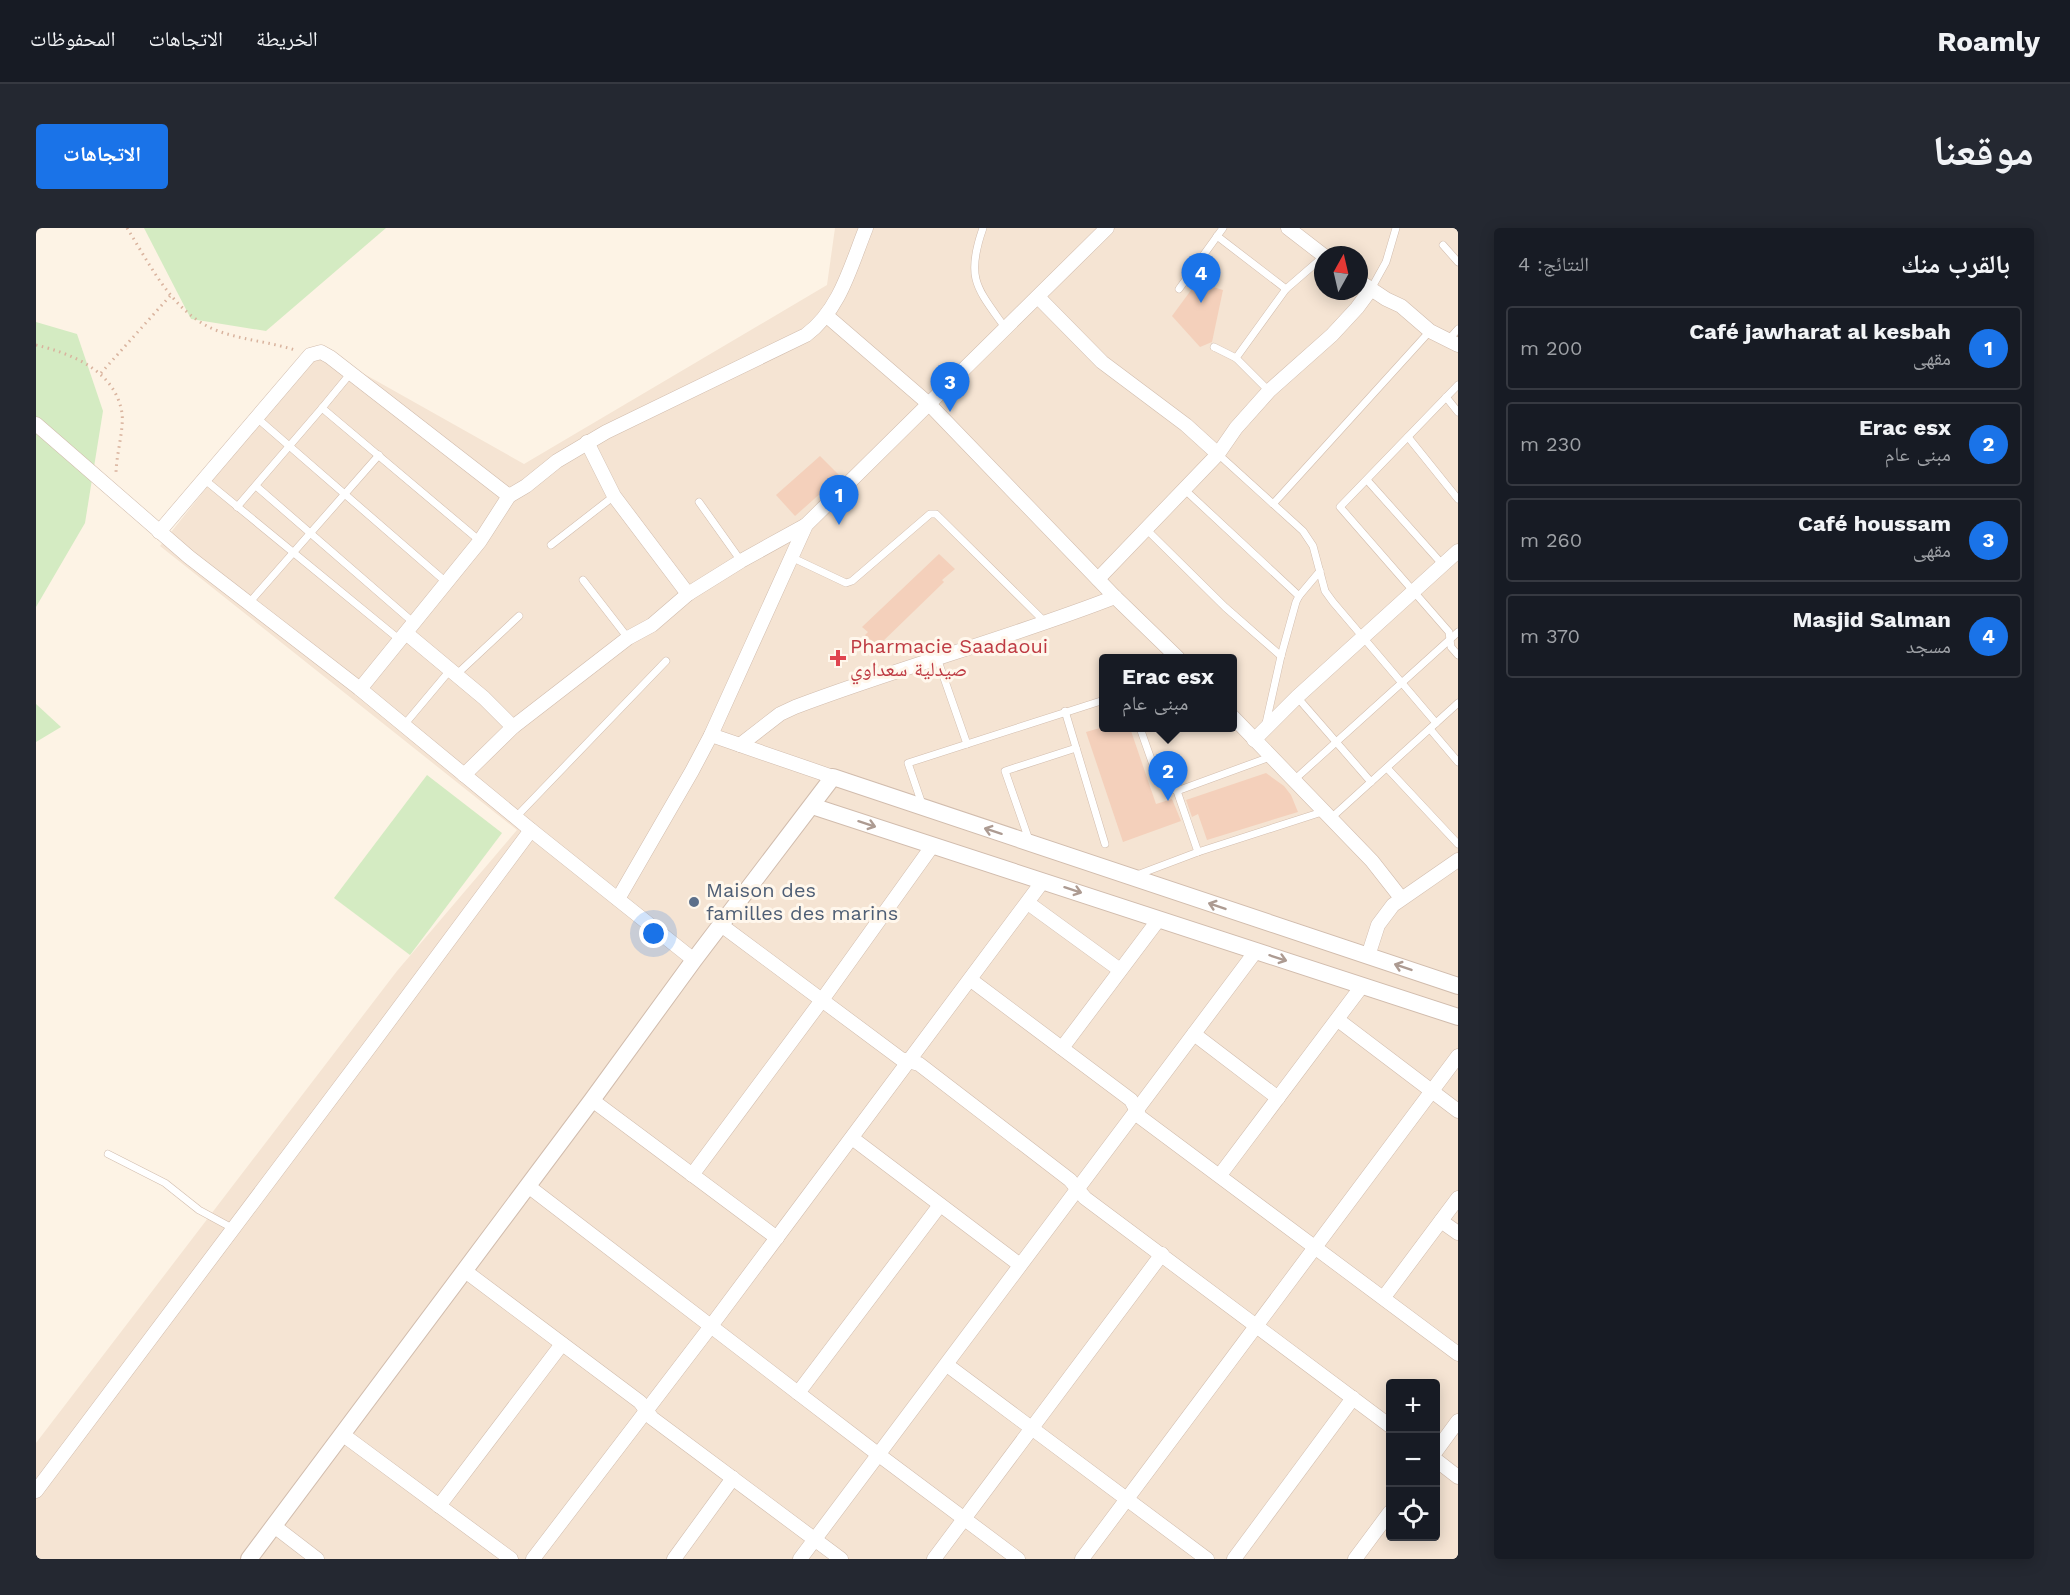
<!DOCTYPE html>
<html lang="ar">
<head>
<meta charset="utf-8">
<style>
  body { margin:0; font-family:"Work Sans","Noto Naskh Arabic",sans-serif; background:#242831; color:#f1f3f6; direction:rtl }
  .controls { position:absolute; right:18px; bottom:18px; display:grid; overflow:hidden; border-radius:6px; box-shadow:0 3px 15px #0003 }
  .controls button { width:54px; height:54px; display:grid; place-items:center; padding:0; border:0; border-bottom:2px solid #363941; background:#171b24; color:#f1f3f6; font:30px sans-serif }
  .compass { position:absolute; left:1278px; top:18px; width:54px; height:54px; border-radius:50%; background:#171b24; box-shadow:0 3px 15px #0003; rotate:8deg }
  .you { position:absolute; left:618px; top:706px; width:21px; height:21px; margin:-15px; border:4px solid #fff; border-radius:50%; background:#1a73e8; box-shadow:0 0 0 9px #1a73e833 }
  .badge { display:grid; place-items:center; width:39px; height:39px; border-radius:50%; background:#1a73e8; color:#fff; font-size:20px; font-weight:700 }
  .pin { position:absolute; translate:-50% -50px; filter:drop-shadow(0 2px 3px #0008) }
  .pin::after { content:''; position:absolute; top:32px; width:21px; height:18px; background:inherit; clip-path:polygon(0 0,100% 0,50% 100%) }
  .popup { position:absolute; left:1063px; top:426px; width:138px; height:78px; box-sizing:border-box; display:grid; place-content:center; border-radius:6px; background:#171b24; filter:drop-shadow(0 2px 4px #0005); font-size:20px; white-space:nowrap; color:#9ea1a6 }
  .popup b { font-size:22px; color:#f1f3f6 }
  .popup::after { content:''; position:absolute; left:50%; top:100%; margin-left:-12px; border:12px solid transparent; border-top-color:#171b24 }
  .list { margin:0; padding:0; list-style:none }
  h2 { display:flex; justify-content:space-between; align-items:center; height:78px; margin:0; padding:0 24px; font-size:26px }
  h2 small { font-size:20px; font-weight:400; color:#9ea1a6 }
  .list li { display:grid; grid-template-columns:39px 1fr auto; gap:18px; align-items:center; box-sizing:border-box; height:84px; margin:0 12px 12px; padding:0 12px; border:2px solid #363941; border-radius:6px }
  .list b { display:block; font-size:22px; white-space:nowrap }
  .list p { margin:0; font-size:20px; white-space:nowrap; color:#9ea1a6 }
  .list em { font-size:20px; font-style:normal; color:#9ea1a6 }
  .icon { flex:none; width:33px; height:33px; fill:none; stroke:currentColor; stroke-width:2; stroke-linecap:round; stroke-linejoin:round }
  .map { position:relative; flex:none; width:1422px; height:1331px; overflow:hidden; direction:ltr; border-radius:6px }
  header { display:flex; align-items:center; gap:36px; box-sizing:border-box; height:84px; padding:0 30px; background:#171b24; border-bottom:2px solid #363941 }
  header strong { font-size:28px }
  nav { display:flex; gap:33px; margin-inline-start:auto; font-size:21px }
  .intro { display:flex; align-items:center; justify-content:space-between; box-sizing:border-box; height:144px; padding:0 36px }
  h1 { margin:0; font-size:42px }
  .button { padding:15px 27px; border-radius:6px; background:#1a73e8; color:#fff; font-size:21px; font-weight:700 }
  main { display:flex; gap:36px; padding:0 36px }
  aside { flex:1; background:#171b24; border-radius:6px; box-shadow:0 3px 15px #0003 }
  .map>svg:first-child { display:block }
</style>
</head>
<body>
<header>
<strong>Roamly</strong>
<nav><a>الخريطة</a><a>الاتجاهات</a><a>المحفوظات</a></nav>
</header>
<div class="intro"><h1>موقعنا</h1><a class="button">الاتجاهات</a></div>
<main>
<aside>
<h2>بالقرب منك<small>النتائج: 4</small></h2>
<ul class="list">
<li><span class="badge">1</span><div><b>Café jawharat al kesbah</b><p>مقهى</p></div><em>200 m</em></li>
<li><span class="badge">2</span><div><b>Erac esx</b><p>مبنى عام</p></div><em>230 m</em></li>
<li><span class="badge">3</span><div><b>Café houssam</b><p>مقهى</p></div><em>260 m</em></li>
<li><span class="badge">4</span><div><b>Masjid Salman</b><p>مسجد</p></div><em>370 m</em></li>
</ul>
</aside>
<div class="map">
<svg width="1422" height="1331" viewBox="0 0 1422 1331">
  <rect width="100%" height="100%" fill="#fdf3e5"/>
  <path fill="#f5e4d3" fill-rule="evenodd" d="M799 0H1422V1331H0V1215L361 743 481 602 124 318 282 120 488 236 791 57ZM1287 27H1323V63H1287ZM1068 430H1196V500H1068ZM1354 1156H1400V1308H1354Z"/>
  <g fill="#d4ebc2">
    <polygon points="108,0 350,0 230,103 155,91"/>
    <polygon points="0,94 41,106 67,183 49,295 0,379"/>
    <polygon points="0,476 25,499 0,514"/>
    <polygon points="391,547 466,605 374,727 298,670"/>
  </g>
  <g fill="#f4d0bb">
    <polygon points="1161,54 1187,62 1176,114 1164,119 1136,88"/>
    <polygon points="784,228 804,248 759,288 740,267"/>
    <polygon points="903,326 919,341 906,352 908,354 842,418 829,407 832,404 826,399"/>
    <polygon points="1064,500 1094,500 1120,576 1136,571 1145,593 1087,614 1050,504"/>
    <polygon points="1230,545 1248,558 1255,567 1262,584 1171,612 1162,586 1156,589 1150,572"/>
  </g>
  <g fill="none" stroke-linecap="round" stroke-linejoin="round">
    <defs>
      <g id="service">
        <path d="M947 0C929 51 941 60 970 101"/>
        <polyline points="1181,8 1250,61 1200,130 1233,163"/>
        <polyline points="1407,17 1422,34"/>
        <polyline points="1143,61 1187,0"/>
        <polyline points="1250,61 1287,29"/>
        <polyline points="1335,61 1350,34 1360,0"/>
        <polyline points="1412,112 1422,101"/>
        <polyline points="1178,119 1200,130"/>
        <polyline points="314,146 286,180 444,313"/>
        <polyline points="1422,157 1304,279 1413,404 1415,419 1422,427"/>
        <polyline points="1410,169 1422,184"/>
        <polyline points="221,190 410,354"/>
        <polyline points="1372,209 1422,271"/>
        <polyline points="1182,226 1267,303 1277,318 1289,363 1297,374 1400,495"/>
        <polyline points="169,252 364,412"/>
        <polyline points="1331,252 1407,337"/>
        <polyline points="220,258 378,395"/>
        <polyline points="1148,261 1263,368"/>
        <polyline points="663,274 705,333"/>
        <polyline points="1237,276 1394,103"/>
        <polyline points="201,279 286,180"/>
        <polyline points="1110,301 1189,379 1245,428"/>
        <polyline points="515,317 578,268"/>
        <polyline points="755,329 810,355 816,353 894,286 900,286 1010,395"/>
        <polyline points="547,352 592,410"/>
        <polyline points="213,375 343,227"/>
        <polyline points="901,430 931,516"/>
        <polyline points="421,446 483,388"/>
        <polyline points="1261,469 1335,554"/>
        <polyline points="1029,483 1069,616"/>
        <polyline points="1230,495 1245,428 1260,374 1263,368 1284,343"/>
        <polyline points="368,497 415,441"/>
        <polyline points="1104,500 1122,551 1141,563 1162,624"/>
        <polyline points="1394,501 1422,534"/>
        <polyline points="1351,540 1422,616"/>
        <polyline points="1257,553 1422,404"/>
        <polyline points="1141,563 1234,529"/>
        <polyline points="886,576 872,535 1068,472"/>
        <polyline points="480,589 630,433"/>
        <polyline points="1294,591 1422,475"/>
        <polyline points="993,612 969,543 1040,520"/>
        <polyline points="1101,647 1162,624 1286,584"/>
        <polyline points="72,926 129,955 163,982 198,1001"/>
      </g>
      <g id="minor">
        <polyline points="1252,0 1287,27"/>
        <polyline points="1323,53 1350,71 1365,78 1394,103 1422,117"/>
        <polyline points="1003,70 1066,134 1150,197 1182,226"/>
        <polyline points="791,88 893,176 1079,369 1142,430"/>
        <polyline points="0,196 153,329 324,461 495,602 658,732"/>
        <polyline points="551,214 578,268 652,366"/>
        <polyline points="123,304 274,127 285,124 294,129 473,268"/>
        <polyline points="1062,351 1182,226 1200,200 1233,163 1296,107 1321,80 1335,61"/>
        <polyline points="370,405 448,470 477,499"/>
        <path d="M324 461 444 313 473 268 490 258 521 233 570 204 770 107C804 82 815 37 830 0"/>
        <polyline points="1196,488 1336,633 1365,670"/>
        <polyline points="675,507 797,549"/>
        <polyline points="1218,512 1261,469 1422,323"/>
        <path d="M704 517 744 486 759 479C864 439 974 410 1079 369"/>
        <polyline points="428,547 477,499 592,410 616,397 652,366 705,333 770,297"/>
        <polyline points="582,671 656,543 675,507 770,297 1071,0"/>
        <polyline points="992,675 1084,742"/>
        <polyline points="685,697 865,831 883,836 1034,952 1049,970 1354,1198"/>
        <polyline points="1332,728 1342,697 1357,677 1422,632"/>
        <polyline points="935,752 1095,872 1104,889 1422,1126"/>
        <polyline points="1302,792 1422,883"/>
        <polyline points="1158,806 1242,870"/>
        <polyline points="1026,820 1123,691"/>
        <polyline points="556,872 741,1010"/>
        <polyline points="816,910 984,1037"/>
        <polyline points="656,947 786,772 897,617"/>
        <polyline points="1184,947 1326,758"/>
        <polyline points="492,958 843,1227 982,1331"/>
        <polyline points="1405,993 1422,1005"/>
        <polyline points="429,1043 604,1174 616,1190 805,1331"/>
        <polyline points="1348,1069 1422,970"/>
        <polyline points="911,1137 1171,1331"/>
        <polyline points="762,1165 904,977"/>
        <polyline points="306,1206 475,1331"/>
        <polyline points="1400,1223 1422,1193"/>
        <polyline points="1400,1232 1422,1249"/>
        <polyline points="0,1263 336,816 495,602"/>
        <polyline points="403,1278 526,1116"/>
        <polyline points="238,1298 281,1331"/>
        <polyline points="497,1331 675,1098 1007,653"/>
        <polyline points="638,1331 697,1250"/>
        <polyline points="764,1331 1220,723"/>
        <polyline points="898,1331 1126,1026"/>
        <polyline points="1046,1331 1422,828"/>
        <polyline points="1198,1331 1317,1170"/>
        <polyline points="1319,1331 1354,1284"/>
      </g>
      <g id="tertiary">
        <polyline points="776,578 1422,789"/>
        <polyline points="213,1331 556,872 658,732 797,549 1422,758"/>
      </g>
    </defs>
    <use href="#service" stroke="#d1bcad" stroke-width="8"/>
    <use href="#minor" stroke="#d1bcad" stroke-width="15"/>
    <use href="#tertiary" stroke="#d1bcad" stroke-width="18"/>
    <g stroke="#d9b39e" stroke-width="3" stroke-dasharray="1.5 4.5" stroke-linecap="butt">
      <path d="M91 0C115 38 137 86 182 103 207 112 234 114 259 122"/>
      <path d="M0 117C37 126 79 143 86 185 88 202 80 227 80 246"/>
      <polyline points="65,145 134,68"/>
    </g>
    <use href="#service" stroke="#fff" stroke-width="7"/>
    <use href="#minor" stroke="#fff" stroke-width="14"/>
    <use href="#tertiary" stroke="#fff" stroke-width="16"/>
  </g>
  <defs><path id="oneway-shaft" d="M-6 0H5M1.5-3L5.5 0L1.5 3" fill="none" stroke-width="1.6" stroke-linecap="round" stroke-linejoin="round" transform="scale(1.5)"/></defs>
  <g stroke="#ad9b92">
    <use href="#oneway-shaft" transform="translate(831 596) rotate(18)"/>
    <use href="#oneway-shaft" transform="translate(957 603) rotate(-162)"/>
    <use href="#oneway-shaft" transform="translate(1037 662) rotate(18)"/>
    <use href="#oneway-shaft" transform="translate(1181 678) rotate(-161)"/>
    <use href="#oneway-shaft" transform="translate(1242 730) rotate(18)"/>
    <use href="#oneway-shaft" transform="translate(1367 739) rotate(-161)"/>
  </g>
  <path fill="#e0444e" stroke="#fff7ec" stroke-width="2" d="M799 421h6v6h6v6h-6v6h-6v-6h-6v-6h6z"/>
  <circle fill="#5c6f8a" stroke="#fff7ec" stroke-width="2" cx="658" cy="674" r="6"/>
  <g text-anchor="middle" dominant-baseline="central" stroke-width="6" stroke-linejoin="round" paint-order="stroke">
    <g font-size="20" fill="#be3a42" stroke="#fff7ec" text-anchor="start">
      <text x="814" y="418">Pharmacie Saadaoui<tspan x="814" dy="23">صيدلية سعداوي</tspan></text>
    </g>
    <g font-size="20" fill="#4e5e75" stroke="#fff7ec" text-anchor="start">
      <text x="670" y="662">Maison des<tspan x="670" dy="23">familles des marins</tspan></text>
    </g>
  </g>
</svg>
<div class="controls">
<button>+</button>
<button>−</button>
<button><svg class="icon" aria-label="locate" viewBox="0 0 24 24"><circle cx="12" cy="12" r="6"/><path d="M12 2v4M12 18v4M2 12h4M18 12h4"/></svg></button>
</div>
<svg class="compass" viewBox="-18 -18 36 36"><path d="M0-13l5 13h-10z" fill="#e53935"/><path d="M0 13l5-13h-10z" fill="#9ea1a6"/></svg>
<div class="you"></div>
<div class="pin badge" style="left:803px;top:297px">1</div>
<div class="pin badge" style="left:1132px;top:573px">2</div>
<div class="popup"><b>Erac esx</b>مبنى عام</div>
<div class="pin badge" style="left:914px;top:184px">3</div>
<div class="pin badge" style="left:1165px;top:75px">4</div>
</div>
</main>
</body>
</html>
